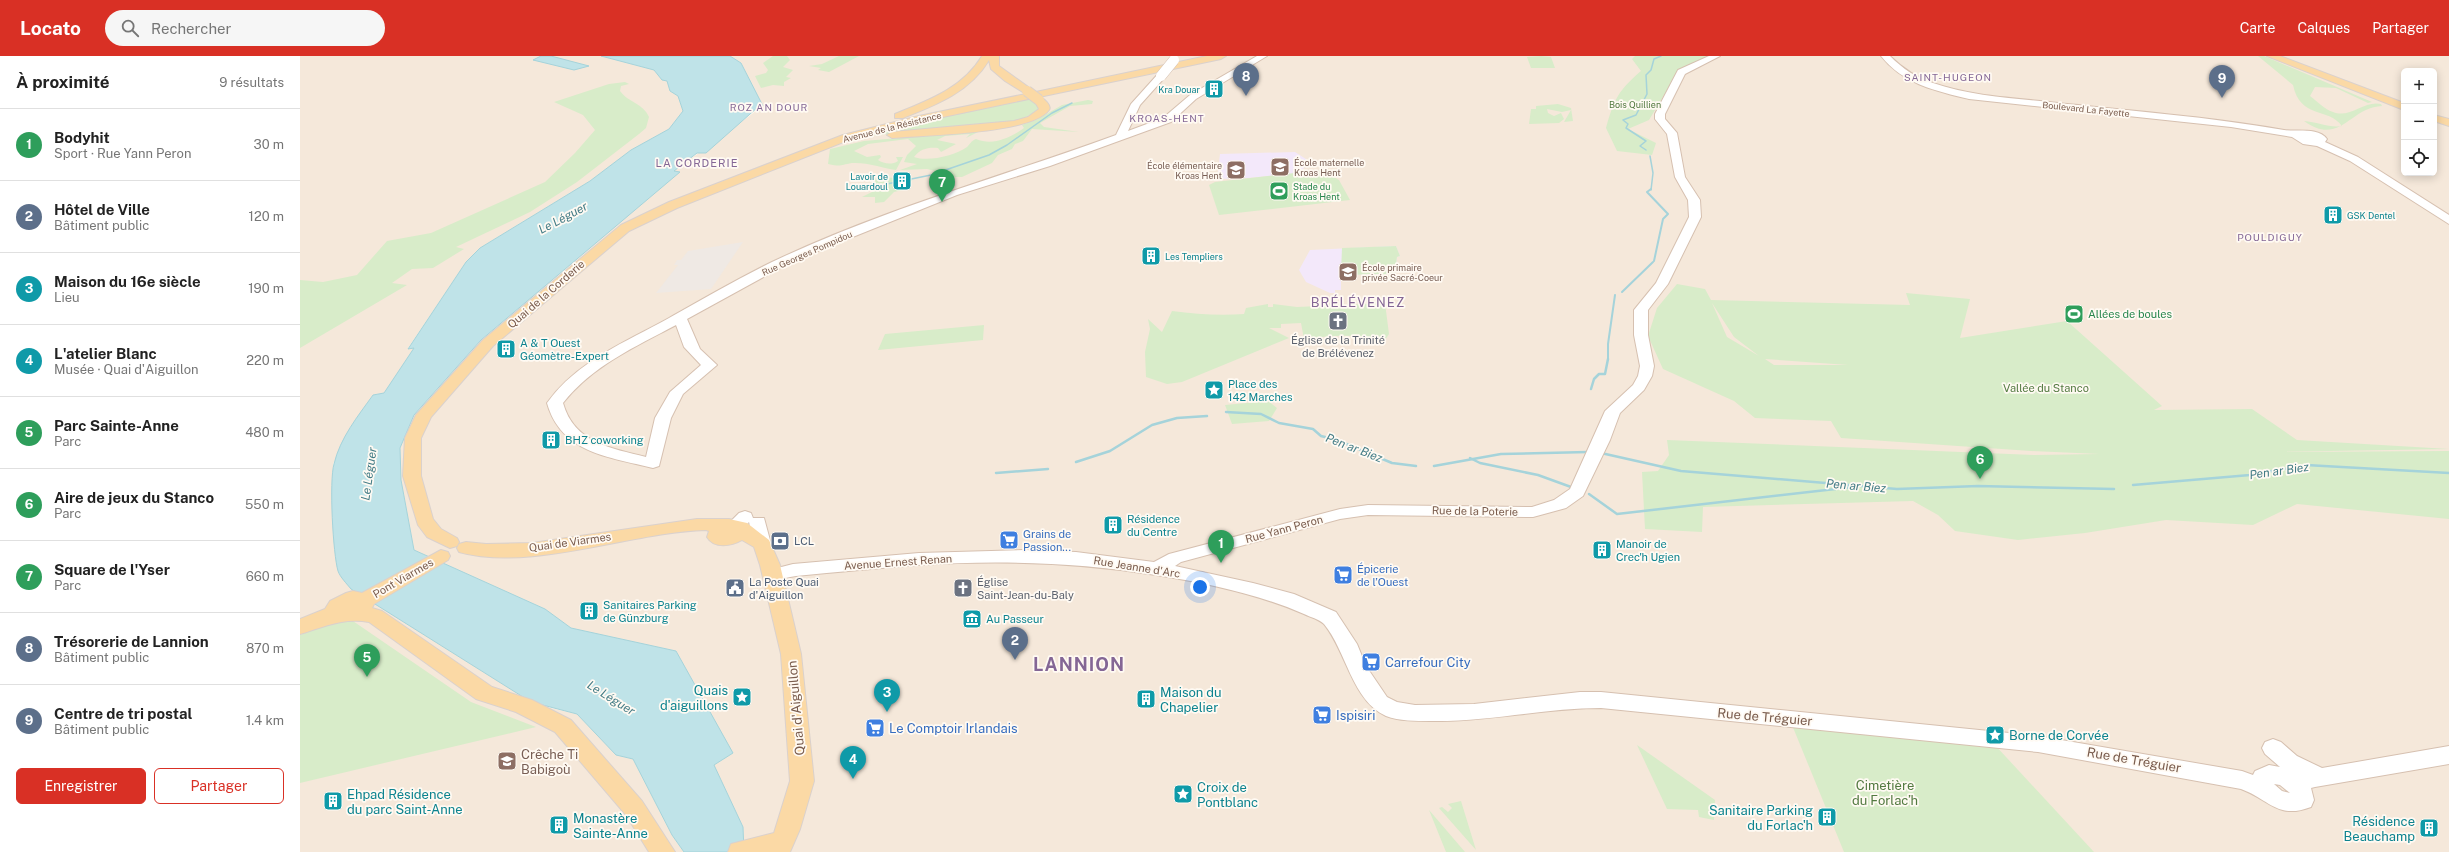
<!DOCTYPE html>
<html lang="fr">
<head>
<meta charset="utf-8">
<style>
  body { margin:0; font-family:"Public Sans",sans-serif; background:#f6f6f6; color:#222 }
  .controls { position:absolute; right:12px; top:12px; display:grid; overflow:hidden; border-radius:6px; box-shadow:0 2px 10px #0003 }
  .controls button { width:36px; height:36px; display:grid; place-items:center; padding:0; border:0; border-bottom:1px solid #e0e0e0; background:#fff; color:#222; font:20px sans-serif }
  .you { position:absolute; left:900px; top:531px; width:14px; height:14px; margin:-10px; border:3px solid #fff; border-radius:50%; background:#1a73e8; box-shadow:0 0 0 6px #1a73e833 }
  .badge { display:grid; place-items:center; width:26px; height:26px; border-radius:50%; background:#d93025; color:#fff; font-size:13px; font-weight:700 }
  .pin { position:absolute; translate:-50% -33px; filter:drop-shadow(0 1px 2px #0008) }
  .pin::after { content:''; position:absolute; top:21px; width:14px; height:12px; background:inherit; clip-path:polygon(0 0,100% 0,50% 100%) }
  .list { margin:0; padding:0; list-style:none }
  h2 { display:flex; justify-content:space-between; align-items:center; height:52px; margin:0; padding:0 16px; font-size:17px }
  h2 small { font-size:13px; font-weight:400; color:#767676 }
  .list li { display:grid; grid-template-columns:26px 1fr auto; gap:12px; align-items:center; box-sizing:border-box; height:72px; padding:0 16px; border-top:1px solid #e0e0e0 }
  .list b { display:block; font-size:15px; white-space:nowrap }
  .list p { margin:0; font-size:13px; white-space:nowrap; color:#767676 }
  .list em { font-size:13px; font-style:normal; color:#767676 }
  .actions { display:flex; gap:8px; padding:12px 16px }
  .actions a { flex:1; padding:9px 0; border:1px solid #d93025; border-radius:6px; text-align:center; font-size:14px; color:#d93025 }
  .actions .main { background:#d93025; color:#fff }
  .icon { flex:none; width:22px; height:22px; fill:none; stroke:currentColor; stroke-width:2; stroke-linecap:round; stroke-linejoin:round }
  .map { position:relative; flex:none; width:2149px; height:796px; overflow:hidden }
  header { display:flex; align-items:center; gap:24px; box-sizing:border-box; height:56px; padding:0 20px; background:#d93025; color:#fff }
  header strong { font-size:19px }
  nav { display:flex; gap:22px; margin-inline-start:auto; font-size:14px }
  .search { width:280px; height:36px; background:#f6f6f6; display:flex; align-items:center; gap:10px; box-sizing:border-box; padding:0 14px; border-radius:22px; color:#767676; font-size:15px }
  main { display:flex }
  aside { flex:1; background:#fff }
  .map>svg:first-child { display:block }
</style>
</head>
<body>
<header>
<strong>Locato</strong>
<div class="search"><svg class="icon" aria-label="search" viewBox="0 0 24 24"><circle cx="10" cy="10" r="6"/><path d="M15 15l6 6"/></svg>Rechercher</div>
<nav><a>Carte</a><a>Calques</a><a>Partager</a></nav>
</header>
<main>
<aside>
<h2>À proximité<small>9 résultats</small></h2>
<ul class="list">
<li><span class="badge" style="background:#2e9e5b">1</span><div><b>Bodyhit</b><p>Sport · Rue Yann Peron</p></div><em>30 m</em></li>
<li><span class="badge" style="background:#5c6f8a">2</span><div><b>Hôtel de Ville</b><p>Bâtiment public</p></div><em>120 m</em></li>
<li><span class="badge" style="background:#0f9aa8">3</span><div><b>Maison du 16e siècle</b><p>Lieu</p></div><em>190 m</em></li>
<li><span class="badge" style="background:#0f9aa8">4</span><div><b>L'atelier Blanc</b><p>Musée · Quai d'Aiguillon</p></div><em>220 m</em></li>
<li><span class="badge" style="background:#2e9e5b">5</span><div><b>Parc Sainte-Anne</b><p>Parc</p></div><em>480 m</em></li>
<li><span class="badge" style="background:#2e9e5b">6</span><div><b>Aire de jeux du Stanco</b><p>Parc</p></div><em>550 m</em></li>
<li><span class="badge" style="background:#2e9e5b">7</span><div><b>Square de l'Yser</b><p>Parc</p></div><em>660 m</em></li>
<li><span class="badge" style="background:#5c6f8a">8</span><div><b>Trésorerie de Lannion</b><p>Bâtiment public</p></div><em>870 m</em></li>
<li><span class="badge" style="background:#5c6f8a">9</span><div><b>Centre de tri postal</b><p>Bâtiment public</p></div><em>1.4 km</em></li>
</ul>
<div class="actions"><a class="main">Enregistrer</a><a>Partager</a></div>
</aside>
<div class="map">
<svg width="2149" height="796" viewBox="0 0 2149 796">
  <rect width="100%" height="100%" fill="#fdf6ec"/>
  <g fill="#f5e8da" fill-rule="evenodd">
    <polygon points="0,0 301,0 354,14 362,24 367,25 370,35 378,40 383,55 369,73 331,94 290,125 180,192 166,206 108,292 114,292 84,337 73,339 51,370 33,408 51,532 237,649 277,658 316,699 333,703 372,779 384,796 0,796"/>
    <path d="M430 0H2149V796H444L443 771 414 709 432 697 376 595 271 572 245 553 114 494 101 424 100 392 114 359 181 284 379 116 374 115 463 50 441 7ZM2104 15H2134V117H2104Z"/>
  </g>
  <polygon fill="#efe9e4" points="443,186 411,233 356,237 378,209 374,209 377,204 381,204 388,195"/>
  <g fill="#f3e8fa">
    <polygon points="995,96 1009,105 1000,117 948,122 917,123 920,98"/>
    <polygon points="1096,190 1100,200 1097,201 1095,218 1041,219 1041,234 1035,234 1035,237 1030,237 1006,226 999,214 1010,194"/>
  </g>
  <g fill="#d8ecc9" fill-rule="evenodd">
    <polygon points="473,0 487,0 490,4 483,11 493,14 486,21 491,22 484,26 484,30 473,29 461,32 455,20 466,17 468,14 463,7"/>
    <polygon points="539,0 559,0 529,16 518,14 521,12 509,10 522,8"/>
    <polygon points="1241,0 1251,1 1255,12 1231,12 1227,1"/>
    <path d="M1335 0H1413L1376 19 1349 64 1328 73 1356 87 1352 99 1317 95 1306 72C1314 43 1318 35 1341 15L1332 3Z"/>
    <path d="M1958 0H1964L2072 46 2068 47 2036 32 2015 31 2010 40C2017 45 2024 53 2033 56 2050 63 2064 44 2081 48L2082 50C2050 51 2040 91 2004 65 2017 66 2030 72 2042 70 2028 51 2000 63 1993 29Z"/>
    <path d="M325 26 329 28 321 30 320 35C329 47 343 47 349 61L346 72 339 78 277 126 230 156 156 191 164 193 133 212 112 213 92 227 107 229 0 292V224L23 226 57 219 87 185 131 177 245 126 275 97 295 74 283 59 254 46 309 28Z"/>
    <polygon points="731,42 739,49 737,56 714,66 557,81 627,63"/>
    <path d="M788 44 793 45 792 48 770 50 740 67 744 71 779 76 732 73 723 85 715 88 712 93 698 99 692 107 662 121H630L635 115 627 113 600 114 617 108 604 106 607 99 616 90 608 83 568 88 554 95 567 101 580 99 581 101 578 104C584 108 592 109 598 105L596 101H603L596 114C582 112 567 106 552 107 540 109 542 111 528 108L530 93 564 85 680 75 666 82 670 78 645 80 637 84 656 88 641 96 638 92C628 91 620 93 614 101 628 106 654 100 667 91 670 88 671 85 676 83 693 90 710 82 724 72L722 69 738 63 762 49Z"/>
    <polygon points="1258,48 1271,52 1273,65 1264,66 1271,54 1262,56 1247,53 1248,57 1254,60 1261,57 1264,63 1259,67 1229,68 1231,53 1236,53 1236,50"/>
    <polygon points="1022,114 1039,124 1050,144 919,159 909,129 915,126"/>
    <polygon points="580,121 612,123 612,125 605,127 607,133 594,136 584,146 575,147 575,141 562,141 578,133 569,131 576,122"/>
    <polygon points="1096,190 1100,200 1097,201 1095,218 1044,219 1041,216 1042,192"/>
    <path d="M1377 228 1405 233 1411 244 1610 249 1606 237 1670 243 1660 282 1767 265 1862 350 1854 354 1952 353 1997 384 2149 393 1968 396 2149 395V463L1997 448 1953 469 1866 464 1785 477 1718 484 1655 475 1638 459 1613 445 1403 451 1402 476 1345 473 1342 416 1358 415 1369 399 1367 384 1734 399 1799 398 1731 395 1541 382 1531 365 1455 362 1434 345 1363 313 1348 280 1357 252ZM1412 247 1434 281 1459 300 1427 281ZM1465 303 1548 309H1474Z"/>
    <path d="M1085 247 1089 278 1085 284C1057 278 1032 279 1004 283L1001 267 981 268V272H969L989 282 882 326 867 328 846 321 845 296 850 273 848 263 862 276 872 255C896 258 919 260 944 258L946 252 968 248V251H973V248L997 251Z"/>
    <polygon points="684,269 683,284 578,294 585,278"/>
    <polygon points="968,345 977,352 969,365 932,368 925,349"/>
    <polygon points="42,563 50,563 171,646 236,671 0,727 0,579"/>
    <polygon points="1492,669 1694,688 1794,796 1544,796"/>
    <polygon points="1337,689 1415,744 1414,764 1399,761 1398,754 1367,753"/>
    <polygon points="1161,745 1176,794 1139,752 1142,751 1148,756 1152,752 1148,748"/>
    <polygon points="1129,754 1165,796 1146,796"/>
  </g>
  <g fill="#bfe3e8" stroke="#a5d3da">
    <polygon points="241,0 251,0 289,10 274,14 233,4"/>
    <path d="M301 0H430L441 7 463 50 458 51 406 97H397L374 115 380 116 181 284 114 359 100 392 101 424 114 494 245 553 271 572 376 595 433 697 414 709 443 771 444 796H384L372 779 333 703 316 699 277 658 231 646 51 533C47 528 40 521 38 515 33 498 29 425 34 408 40 382 58 360 73 339L84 337 114 292 108 293 166 206 180 192 290 125 331 94 369 73 383 55 378 40 370 35 367 25 362 24 354 14Z"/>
  </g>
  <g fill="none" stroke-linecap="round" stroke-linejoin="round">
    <g stroke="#a5d3da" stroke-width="1.5">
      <polyline points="1346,94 1340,90 1346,85 1326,72 1328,68 1323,64 1336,59 1347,38 1346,19 1351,14 1354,3 1361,0"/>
      <polyline points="1350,100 1353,117 1351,134"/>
      <polyline points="577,130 631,119 689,99 707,89 752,57 772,47"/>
    </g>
    <g stroke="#a5d3da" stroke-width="2">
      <polyline points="1351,133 1347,136 1368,158 1363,163 1354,205"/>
      <polyline points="1322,236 1353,206"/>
      <polyline points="1308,304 1308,288 1315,239"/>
    </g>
    <g stroke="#a5d3da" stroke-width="2.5">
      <polyline points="1291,333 1294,323 1299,318 1305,318 1308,303"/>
      <polyline points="926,356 961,358 979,367 1013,373 1021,380 1037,384 1092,407 1116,410"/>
      <polyline points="1301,397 1381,415 1597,433 1678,430 1814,433"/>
      <polyline points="1170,402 1180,407 1238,419 1271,431"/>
      <polyline points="776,406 810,395 852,369 877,362 907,360"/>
      <polyline points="1134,410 1201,398 1288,396"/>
      <polyline points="696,417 748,413"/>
      <polyline points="1833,429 1950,419 2006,409 2149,417"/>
      <polyline points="1289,438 1317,458 1553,431"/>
    </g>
    <defs>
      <g id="secondary">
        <path d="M957 0H967L896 43 871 66 750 110 657 139 518 195 480 212 387 263 400 293 417 309 383 338 371 362 359 410 353 412C309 401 261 397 247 347 277 305 326 286 369 262 403 243 437 223 472 206 583 153 701 121 816 79L831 48 858 18 866 20 840 49 828 75 863 62 890 39ZM376 269 384 291 401 309 370 336 355 362 346 401C311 392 274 387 263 347 292 310 335 291 376 269Z"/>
        <path d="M1409 0H1420L1385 18 1365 58V63L1377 77 1385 121 1400 144 1401 161 1368 228 1348 254V279L1354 310 1352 320 1344 334 1320 357 1310 384 1283 440 1266 452 1233 461 1068 459 1040 463 881 506 875 510 953 527 994 538 1036 556 1057 588 1066 610 1087 641 1097 646 1115 649 1174 648 1280 636H1301L1738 680 1942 715 1953 719 1955 715 1969 709 1980 711 1965 698 1962 692 1965 686 1973 683 1981 686 1997 700 2022 712 2149 690V708L2015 731 2011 732 2014 744 2011 751C1977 764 1969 743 1941 733L1738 696 1301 652C1244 652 1188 666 1130 665 1116 665 1099 665 1086 660 1052 645 1046 594 1024 568 1019 563 1010 561 1004 558 958 538 906 527 856 519 777 506 698 504 618 509 577 512 537 516 496 520 486 521 476 526 466 523L463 519 466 515 493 508 619 497 725 494 776 496 854 506 869 498 1040 453 1068 449 1232 451 1254 444 1270 433 1305 355 1333 329 1338 320 1340 310 1334 279V254L1356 227 1389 161 1388 144 1375 121 1367 78 1355 63V58L1378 14ZM1974 728 1980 729 1990 737 1982 735Z"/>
        <path d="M1581 0H1590C1603 13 1615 21 1633 27 1673 41 1717 42 1758 47 1834 55 1909 61 1984 74 1997 76 2018 71 2027 83L2025 86 2058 101 2149 159V168L2050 105 2017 90 2003 88 1992 81 1931 71 1669 43C1636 35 1603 28 1581 0Z"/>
        <path d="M445 455 451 457 453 462H464L471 488 468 492H456L449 466C443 472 439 475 430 473L427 469 439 457Z"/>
      </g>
      <g id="primary">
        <path d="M682 0H699V10L731 33V37L907 0H926L921 3 739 41C744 42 752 50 749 54 731 78 624 79 592 82L587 79 592 76 714 65 728 61 739 53 734 44 738 41 619 66 551 83 377 152 329 175 193 290 131 361 121 382V420L133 463 141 473 157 482 159 486 157 490 150 492 127 481 118 469 103 420 105 382 116 359 183 284 321 169 369 146 543 79 619 60 726 38 705 25 691 13 689 4C670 36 636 49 603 62H595V58C629 44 663 32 682 0Z"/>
        <polygon points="1967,0 1980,0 2104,47 2104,54"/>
        <polygon points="2134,59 2149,63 2149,70 2134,65"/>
        <path d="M397 463H429L447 467 469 484 480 509 501 598 514 725 500 773 490 796H428L431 788 474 777 490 725 481 598 460 509 454 491 442 484C432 490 414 493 407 481L409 475 406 474C331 476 231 516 159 496L157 492 159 488 166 486 186 488 232 487Z"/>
        <path d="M141 494 148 496 150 500 148 504 74 548 72 552 82 555 192 631 232 644 271 664 342 745 375 796H349L326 759 255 676 216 656 176 643 69 566C44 561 23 571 0 578V563L25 553 30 545 46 537 53 535 62 537Z"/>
      </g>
    </defs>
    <use href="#secondary" stroke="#d6c0b0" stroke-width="2"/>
    <use href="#primary" stroke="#dad1cd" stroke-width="2"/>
    <use href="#secondary" fill="#fff" fill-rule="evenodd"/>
    <use href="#primary" fill="#fbd9a5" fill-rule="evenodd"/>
    <defs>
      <polyline id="secondary-bridge" points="861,20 874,4"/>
      <polyline id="primary-bridge" points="727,35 739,44"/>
    </defs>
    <use href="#secondary-bridge" stroke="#d6c0b0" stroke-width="11" stroke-linecap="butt"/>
    <use href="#primary-bridge" stroke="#dad1cd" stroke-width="12" stroke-linecap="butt"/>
    <use href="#secondary-bridge" stroke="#fff" stroke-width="10"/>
    <use href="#primary-bridge" stroke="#fbd9a5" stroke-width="10"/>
  </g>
  <defs>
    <symbol id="building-square" viewBox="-11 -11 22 22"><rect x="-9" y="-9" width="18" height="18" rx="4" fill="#0f9aa8" stroke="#fffaf3"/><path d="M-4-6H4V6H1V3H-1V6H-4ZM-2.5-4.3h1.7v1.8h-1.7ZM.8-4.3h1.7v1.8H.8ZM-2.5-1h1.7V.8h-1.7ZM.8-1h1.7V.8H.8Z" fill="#fff"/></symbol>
    <symbol id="school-square" viewBox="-11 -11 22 22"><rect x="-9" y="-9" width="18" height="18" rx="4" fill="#8d6e63" stroke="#fffaf3"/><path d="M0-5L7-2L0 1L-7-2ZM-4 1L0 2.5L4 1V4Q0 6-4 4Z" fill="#fff"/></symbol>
    <symbol id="stadium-square" viewBox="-11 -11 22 22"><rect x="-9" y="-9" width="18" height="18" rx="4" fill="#2e9e5b" stroke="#fffaf3"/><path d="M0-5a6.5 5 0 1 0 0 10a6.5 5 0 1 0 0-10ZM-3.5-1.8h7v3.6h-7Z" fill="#fff"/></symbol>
    <symbol id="church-square" viewBox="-11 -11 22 22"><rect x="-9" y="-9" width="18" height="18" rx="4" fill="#6b7280" stroke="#fffaf3"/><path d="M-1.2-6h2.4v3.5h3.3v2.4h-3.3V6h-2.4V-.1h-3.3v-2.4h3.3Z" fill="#fff"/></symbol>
    <symbol id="sight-square" viewBox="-11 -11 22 22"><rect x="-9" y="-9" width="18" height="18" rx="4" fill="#0f9aa8" stroke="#fffaf3"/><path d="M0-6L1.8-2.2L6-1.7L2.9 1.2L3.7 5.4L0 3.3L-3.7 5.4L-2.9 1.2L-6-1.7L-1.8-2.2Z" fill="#fff"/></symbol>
    <symbol id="supermarket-square" viewBox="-11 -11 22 22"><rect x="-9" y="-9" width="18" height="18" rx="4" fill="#3f7fe0" stroke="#fffaf3"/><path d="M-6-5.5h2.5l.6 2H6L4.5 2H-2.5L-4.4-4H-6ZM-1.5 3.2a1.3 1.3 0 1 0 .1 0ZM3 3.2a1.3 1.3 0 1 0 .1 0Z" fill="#fff"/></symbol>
    <symbol id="bank-square" viewBox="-11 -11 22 22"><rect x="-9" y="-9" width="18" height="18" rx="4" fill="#5c6f8a" stroke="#fffaf3"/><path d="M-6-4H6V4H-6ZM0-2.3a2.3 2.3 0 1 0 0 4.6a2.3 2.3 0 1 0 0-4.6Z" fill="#fff"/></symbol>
    <symbol id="civic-square" viewBox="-11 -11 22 22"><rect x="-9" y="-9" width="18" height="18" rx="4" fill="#5c6f8a" stroke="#fffaf3"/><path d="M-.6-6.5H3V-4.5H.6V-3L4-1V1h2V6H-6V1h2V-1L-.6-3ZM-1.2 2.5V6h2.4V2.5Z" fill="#fff"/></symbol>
    <symbol id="museum-square" viewBox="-11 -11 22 22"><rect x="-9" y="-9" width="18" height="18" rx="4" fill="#0f9aa8" stroke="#fffaf3"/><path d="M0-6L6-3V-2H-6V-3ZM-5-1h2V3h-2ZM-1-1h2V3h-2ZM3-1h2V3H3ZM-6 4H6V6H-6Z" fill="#fff"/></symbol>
  </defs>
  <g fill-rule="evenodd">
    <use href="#building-square" x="903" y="22" width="22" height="22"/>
    <use href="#school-square" x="969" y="100" width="22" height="22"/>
    <use href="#school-square" x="925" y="103" width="22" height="22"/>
    <use href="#building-square" x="591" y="114" width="22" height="22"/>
    <use href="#stadium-square" x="968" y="124" width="22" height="22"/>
    <use href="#building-square" x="2022" y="148" width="22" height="22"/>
    <use href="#building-square" x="840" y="189" width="22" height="22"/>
    <use href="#school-square" x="1037" y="205" width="22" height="22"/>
    <use href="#stadium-square" x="1763" y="247" width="22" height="22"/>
    <use href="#church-square" x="1027" y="254" width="22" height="22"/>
    <use href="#building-square" x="195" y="282" width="22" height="22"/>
    <use href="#sight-square" x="903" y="323" width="22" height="22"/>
    <use href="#building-square" x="240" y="373" width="22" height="22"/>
    <use href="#building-square" x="802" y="458" width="22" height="22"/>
    <use href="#supermarket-square" x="698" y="473" width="22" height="22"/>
    <use href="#bank-square" x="469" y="474" width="22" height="22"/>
    <use href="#building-square" x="1291" y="483" width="22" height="22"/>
    <use href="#supermarket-square" x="1032" y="508" width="22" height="22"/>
    <use href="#civic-square" x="424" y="521" width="22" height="22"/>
    <use href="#church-square" x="652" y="521" width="22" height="22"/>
    <use href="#building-square" x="278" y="544" width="22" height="22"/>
    <use href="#museum-square" x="661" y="552" width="22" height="22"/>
    <use href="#supermarket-square" x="1060" y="595" width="22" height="22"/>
    <use href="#sight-square" x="431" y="630" width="22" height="22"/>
    <use href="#building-square" x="835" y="632" width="22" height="22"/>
    <use href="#supermarket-square" x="1011" y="648" width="22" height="22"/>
    <use href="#supermarket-square" x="564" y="661" width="22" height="22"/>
    <use href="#sight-square" x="1684" y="668" width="22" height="22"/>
    <use href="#school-square" x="196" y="694" width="22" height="22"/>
    <use href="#sight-square" x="872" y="727" width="22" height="22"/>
    <use href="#building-square" x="22" y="734" width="22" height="22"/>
    <use href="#building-square" x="1516" y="750" width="22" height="22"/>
    <use href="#building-square" x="248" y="758" width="22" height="22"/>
    <use href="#building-square" x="2118" y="761" width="22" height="22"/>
  </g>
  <g text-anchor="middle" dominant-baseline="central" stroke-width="3.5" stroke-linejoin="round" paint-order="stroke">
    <g font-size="9" fill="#0d838f" stroke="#fffaf3" text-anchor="end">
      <text x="900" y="33">Kra Douar</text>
      <text x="588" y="120">Lavoir de<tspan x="588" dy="10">Louardoul</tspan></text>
      <text x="2047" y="159" text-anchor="start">GSK Dentel</text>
      <text x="865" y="200" text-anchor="start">Les Templiers</text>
    </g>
    <g font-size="9" fill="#537a41" stroke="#fffaf3">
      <text x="1335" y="48">Bois Quillien</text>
    </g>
    <g font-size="9" fill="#7a5c4d" stroke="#fffaf3">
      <text transform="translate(1786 53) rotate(6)">Boulevard La Fayette</text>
      <text transform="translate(592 71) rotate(-14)">Avenue de la Résistance</text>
      <text transform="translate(507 197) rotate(-24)">Rue Georges Pompidou</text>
    </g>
    <g font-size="9" fill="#785e54" stroke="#fffaf3" text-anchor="start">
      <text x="994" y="106">École maternelle<tspan x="994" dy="10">Kroas Hent</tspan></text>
      <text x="922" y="109" text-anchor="end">École élémentaire<tspan x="922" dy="10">Kroas Hent</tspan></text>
      <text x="1062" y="211">École primaire<tspan x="1062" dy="10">privée Sacré-Coeur</tspan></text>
    </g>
    <g font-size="9" fill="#27864d" stroke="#fffaf3" text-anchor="start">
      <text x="993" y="130">Stade du<tspan x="993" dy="10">Kroas Hent</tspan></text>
    </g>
    <g font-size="10" letter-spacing="1" fill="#846695" stroke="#fffaf3">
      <text x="1648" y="21">SAINT-HUGEON</text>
      <text x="469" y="51">ROZ AN DOUR</text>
      <text x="867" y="62">KROAS-HENT</text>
      <text x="1970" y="181">POULDIGUY</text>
    </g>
    <g font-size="11" letter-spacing="1" fill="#846695" stroke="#fffaf3">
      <text x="397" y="107">LA CORDERIE</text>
    </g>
    <g font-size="11" fill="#7a5c4d" stroke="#fffaf3">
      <text transform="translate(246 238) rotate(-41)">Quai de la Corderie</text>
      <text transform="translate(1175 455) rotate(1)">Rue de la Poterie</text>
      <text transform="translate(984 473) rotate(-15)">Rue Yann Peron</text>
      <text transform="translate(270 486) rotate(-8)">Quai de Viarmes</text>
      <text transform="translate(598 506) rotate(-4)">Avenue Ernest Renan</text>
      <text transform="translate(837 511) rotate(9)">Rue Jeanne d'Arc</text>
      <text transform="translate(103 522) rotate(-30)">Pont Viarmes</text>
    </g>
    <g font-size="11" fill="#27864d" stroke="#fffaf3" text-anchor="start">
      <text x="1788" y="258">Allées de boules</text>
    </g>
    <g font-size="11" fill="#5b616d" stroke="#fffaf3">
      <text x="1038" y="284">Église de la Trinité<tspan x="1038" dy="13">de Brélévenez</tspan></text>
      <text x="677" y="526" text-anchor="start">Église<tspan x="677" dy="13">Saint-Jean-du-Baly</tspan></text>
    </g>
    <g font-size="11" fill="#0d838f" stroke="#fffaf3" text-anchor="start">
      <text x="220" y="287">A &amp; T Ouest<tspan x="220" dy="13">Géomètre-Expert</tspan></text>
      <text x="928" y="328">Place des<tspan x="928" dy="13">142 Marches</tspan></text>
      <text x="265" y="384">BHZ coworking</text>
      <text x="827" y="463">Résidence<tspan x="827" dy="13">du Centre</tspan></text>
      <text x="1316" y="488">Manoir de<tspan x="1316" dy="13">Crec'h Ugien</tspan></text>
      <text x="303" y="549">Sanitaires Parking<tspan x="303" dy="13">de Günzburg</tspan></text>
      <text x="686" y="563">Au Passeur</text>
    </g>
    <g font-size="11" fill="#537a41" stroke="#fffaf3">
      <text x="1746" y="332">Vallée du Stanco</text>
    </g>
    <g font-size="11" fill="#366cbe" stroke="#fffaf3" text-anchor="start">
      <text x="723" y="478">Grains de<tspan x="723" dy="13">Passion...</tspan></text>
      <text x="1057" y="513">Épicerie<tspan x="1057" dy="13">de l’Ouest</tspan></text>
    </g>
    <g font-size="11" fill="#4e5e75" stroke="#fffaf3" text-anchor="start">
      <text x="494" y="485">LCL</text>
      <text x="449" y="526">La Poste Quai<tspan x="449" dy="13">d'Aiguillon</tspan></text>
    </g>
    <g font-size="12" font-style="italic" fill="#437c86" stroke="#fffaf3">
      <text transform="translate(263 162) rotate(-28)">Le Léguer</text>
      <text transform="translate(1054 392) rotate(21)">Pen ar Biez</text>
      <text transform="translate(1979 415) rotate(-8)">Pen ar Biez</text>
      <text transform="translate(69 418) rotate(-82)">Le Léguer</text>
      <text transform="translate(1556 430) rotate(5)">Pen ar Biez</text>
      <text transform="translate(311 642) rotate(32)">Le Léguer</text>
    </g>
    <g font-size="13" letter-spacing="1" fill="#846695" stroke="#fffaf3">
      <text x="1058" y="246">BRÉLÉVENEZ</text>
    </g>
    <g font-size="13" fill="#366cbe" stroke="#fffaf3" text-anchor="start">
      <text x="1085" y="606">Carrefour City</text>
      <text x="1036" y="659">Ispisiri</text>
      <text x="589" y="672">Le Comptoir Irlandais</text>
    </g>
    <g font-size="13" fill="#0d838f" stroke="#fffaf3" text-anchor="start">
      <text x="428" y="634" text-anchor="end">Quais<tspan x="428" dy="15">d'aiguillons</tspan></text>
      <text x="860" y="636">Maison du<tspan x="860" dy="15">Chapelier</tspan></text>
      <text x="1709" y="679">Borne de Corvée</text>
      <text x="897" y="731">Croix de<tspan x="897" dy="15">Pontblanc</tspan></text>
      <text x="47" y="738">Ehpad Résidence<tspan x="47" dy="15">du parc Saint-Anne</tspan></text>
      <text x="1513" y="754" text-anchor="end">Sanitaire Parking<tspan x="1513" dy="15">du Forlac'h</tspan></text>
      <text x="273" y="762">Monastère<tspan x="273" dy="15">Sainte-Anne</tspan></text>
      <text x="2115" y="765" text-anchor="end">Résidence<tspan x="2115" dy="15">Beauchamp</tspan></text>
    </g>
    <g font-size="13" fill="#7a5c4d" stroke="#fffaf3">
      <text transform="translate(496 652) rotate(-95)">Quai d'Aiguillon</text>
      <text transform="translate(1465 661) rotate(5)">Rue de Tréguier</text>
      <text transform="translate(1834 704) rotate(10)">Rue de Tréguier</text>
    </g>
    <g font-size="13" fill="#785e54" stroke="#fffaf3" text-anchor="start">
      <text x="221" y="698">Crêche Ti<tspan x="221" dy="15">Babigoù</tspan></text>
    </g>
    <g font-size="13" fill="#537a41" stroke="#fffaf3">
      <text x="1585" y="729">Cimetière<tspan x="1585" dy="15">du Forlac’h</tspan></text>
    </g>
    <g font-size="18" font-weight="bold" letter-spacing="1" fill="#846695" stroke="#fffaf3">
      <text x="779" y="608">LANNION</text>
    </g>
  </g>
</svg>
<div class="controls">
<button>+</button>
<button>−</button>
<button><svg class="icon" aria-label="locate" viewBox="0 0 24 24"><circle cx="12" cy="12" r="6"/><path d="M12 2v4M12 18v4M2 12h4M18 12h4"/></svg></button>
</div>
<div class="you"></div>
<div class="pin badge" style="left:921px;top:507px;background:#2e9e5b">1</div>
<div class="pin badge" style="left:715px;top:604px;background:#5c6f8a">2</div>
<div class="pin badge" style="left:587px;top:656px;background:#0f9aa8">3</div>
<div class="pin badge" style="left:553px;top:723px;background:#0f9aa8">4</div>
<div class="pin badge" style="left:67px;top:621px;background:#2e9e5b">5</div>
<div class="pin badge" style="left:1680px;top:423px;background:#2e9e5b">6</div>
<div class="pin badge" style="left:642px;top:146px;background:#2e9e5b">7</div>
<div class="pin badge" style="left:946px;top:40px;background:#5c6f8a">8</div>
<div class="pin badge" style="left:1922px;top:42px;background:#5c6f8a">9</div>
</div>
</main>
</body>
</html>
